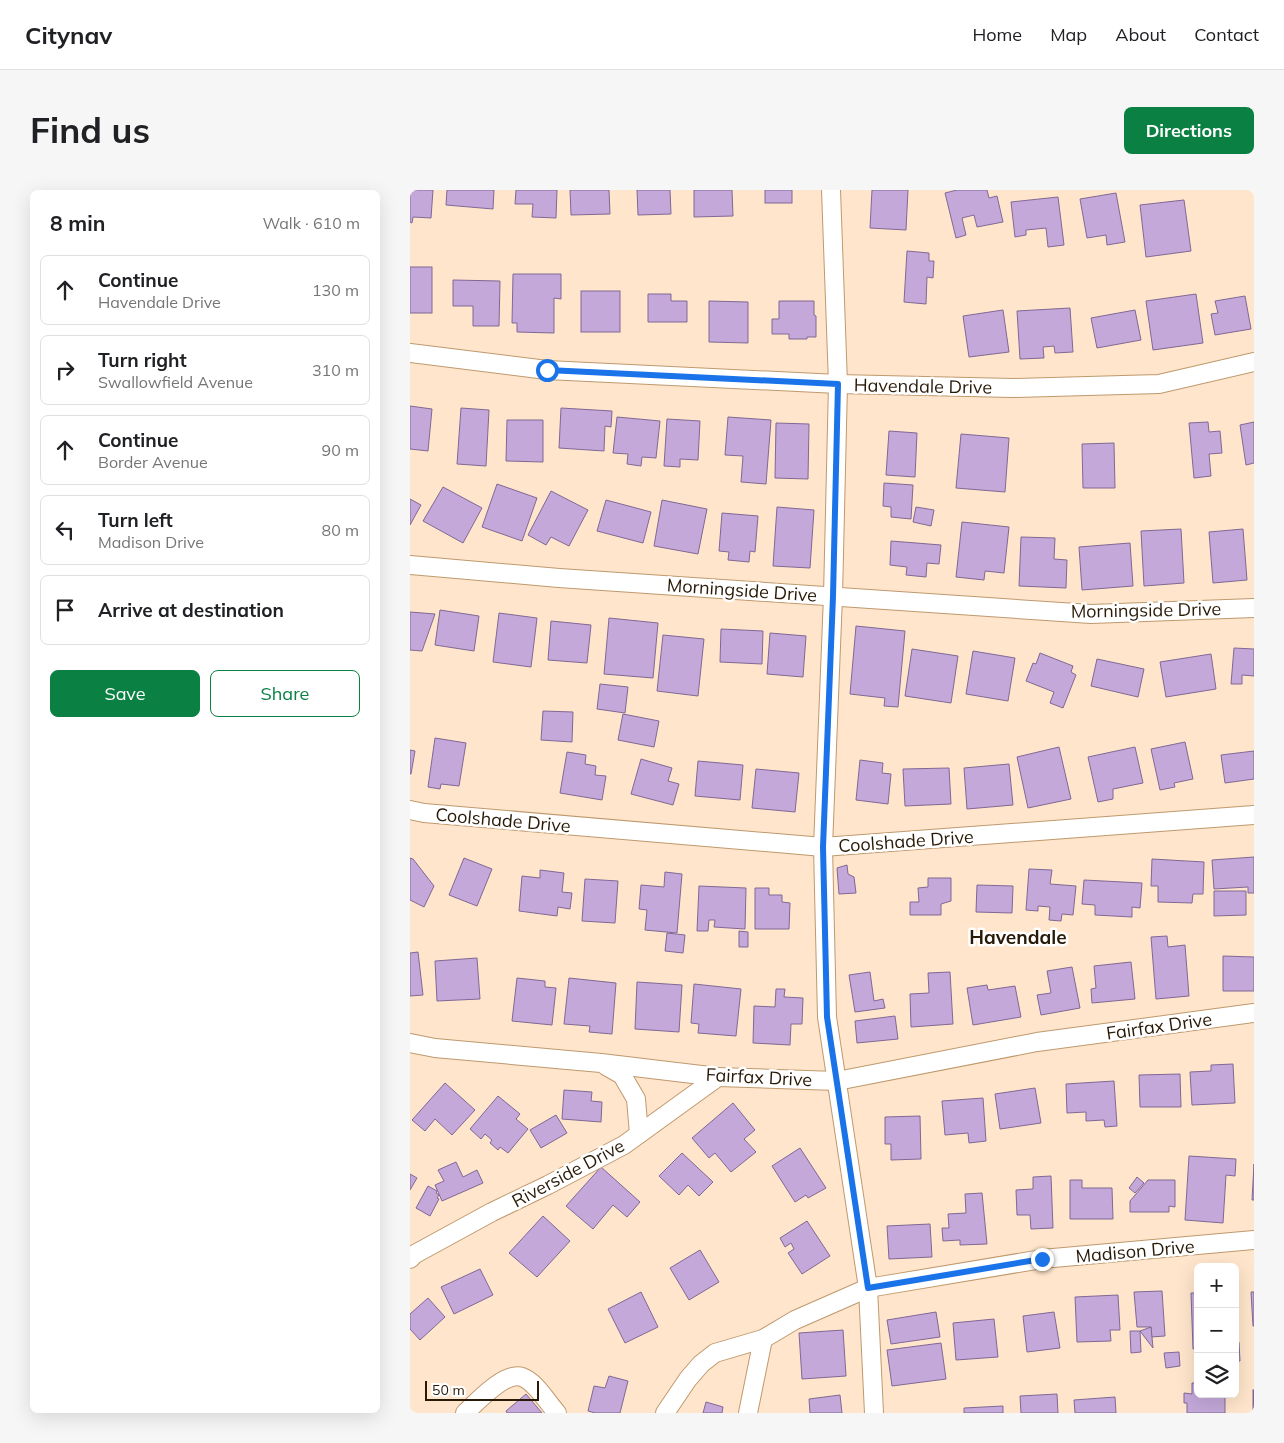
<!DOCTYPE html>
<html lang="en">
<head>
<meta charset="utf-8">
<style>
  body { margin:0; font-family:Mulish,sans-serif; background:#f6f6f6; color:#202124 }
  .controls { position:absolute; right:15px; bottom:15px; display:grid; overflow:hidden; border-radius:8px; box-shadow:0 5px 20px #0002 }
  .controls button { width:45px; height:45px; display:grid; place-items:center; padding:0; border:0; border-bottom:1px solid #e0e0e0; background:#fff; color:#202124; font:25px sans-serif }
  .scale { position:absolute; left:15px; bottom:12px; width:114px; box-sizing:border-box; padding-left:5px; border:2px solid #291a08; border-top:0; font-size:14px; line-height:18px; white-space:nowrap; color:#291a08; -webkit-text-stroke:4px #fff; paint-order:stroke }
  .stop { position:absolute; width:15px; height:15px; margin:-11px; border:4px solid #1a73e8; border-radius:50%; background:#fff }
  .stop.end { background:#1a73e8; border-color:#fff; box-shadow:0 1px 5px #0008 }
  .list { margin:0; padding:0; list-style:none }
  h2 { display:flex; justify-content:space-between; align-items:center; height:65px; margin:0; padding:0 20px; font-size:21px }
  h2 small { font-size:16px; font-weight:400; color:#757577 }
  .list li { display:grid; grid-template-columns:32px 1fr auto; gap:15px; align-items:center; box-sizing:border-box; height:70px; margin:0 10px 10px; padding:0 10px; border:1px solid #e0e0e0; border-radius:8px }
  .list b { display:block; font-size:19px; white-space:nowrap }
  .list p { margin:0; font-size:16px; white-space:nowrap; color:#757577 }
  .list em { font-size:16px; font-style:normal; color:#757577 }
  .actions { display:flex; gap:10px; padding:15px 20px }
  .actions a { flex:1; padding:11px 0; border:1px solid #0b8043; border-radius:8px; text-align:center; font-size:18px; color:#0b8043 }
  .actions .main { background:#0b8043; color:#fff }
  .icon { flex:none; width:28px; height:28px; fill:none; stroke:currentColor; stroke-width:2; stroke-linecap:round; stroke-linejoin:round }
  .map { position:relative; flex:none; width:844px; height:1223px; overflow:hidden; border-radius:8px }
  header { display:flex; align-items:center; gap:30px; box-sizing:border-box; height:70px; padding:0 25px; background:#fff; border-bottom:1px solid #e0e0e0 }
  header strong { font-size:24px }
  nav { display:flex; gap:28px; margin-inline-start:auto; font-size:18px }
  .intro { display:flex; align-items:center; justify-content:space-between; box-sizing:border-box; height:120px; padding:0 30px }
  h1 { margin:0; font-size:35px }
  .button { padding:12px 22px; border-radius:8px; background:#0b8043; color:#fff; font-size:18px; font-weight:700 }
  main { display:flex; gap:30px; padding:0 30px }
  aside { flex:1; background:#fff; border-radius:8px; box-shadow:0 5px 20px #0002 }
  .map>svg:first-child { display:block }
</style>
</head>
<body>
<header>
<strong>Citynav</strong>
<nav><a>Home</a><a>Map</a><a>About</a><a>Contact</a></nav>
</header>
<div class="intro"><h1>Find us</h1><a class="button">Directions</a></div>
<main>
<aside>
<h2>8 min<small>Walk · 610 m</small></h2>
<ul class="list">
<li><svg class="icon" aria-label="ahead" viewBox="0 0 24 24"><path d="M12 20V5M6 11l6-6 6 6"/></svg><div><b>Continue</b><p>Havendale Drive</p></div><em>130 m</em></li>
<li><svg class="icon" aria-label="right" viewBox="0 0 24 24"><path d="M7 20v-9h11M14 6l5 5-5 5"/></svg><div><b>Turn right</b><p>Swallowfield Avenue</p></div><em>310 m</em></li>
<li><svg class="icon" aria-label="ahead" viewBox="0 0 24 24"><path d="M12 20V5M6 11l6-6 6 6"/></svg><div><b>Continue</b><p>Border Avenue</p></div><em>90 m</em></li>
<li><svg class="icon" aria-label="left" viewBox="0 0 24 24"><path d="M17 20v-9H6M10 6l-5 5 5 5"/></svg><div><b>Turn left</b><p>Madison Drive</p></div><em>80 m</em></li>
<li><svg class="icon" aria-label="arrive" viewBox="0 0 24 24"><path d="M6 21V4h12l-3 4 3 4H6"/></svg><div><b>Arrive at destination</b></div></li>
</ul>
<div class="actions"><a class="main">Save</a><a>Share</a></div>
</aside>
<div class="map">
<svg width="844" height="1223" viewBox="0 0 844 1223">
  <rect width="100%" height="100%" fill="#fee5cb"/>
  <g fill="#c3a8d9" stroke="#816895">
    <polygon points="0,0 23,0 21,28 3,27 2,33 0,32"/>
    <polygon points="37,0 84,0 83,19 36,15"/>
    <polygon points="106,0 147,0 146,28 122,27 123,14 105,14"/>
    <polygon points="160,0 199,0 200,24 161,25"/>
    <polygon points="227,0 260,0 261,24 228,25"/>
    <polygon points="284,0 322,0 323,26 284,27"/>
    <rect x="355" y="0" width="27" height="13"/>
    <polygon points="462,0 498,0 496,40 460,38"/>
    <polygon points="547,0 577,0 579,8 587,6 593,32 567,37 564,25 552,28 556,45 546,48 535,3"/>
    <polygon points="706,3 715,52 697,55 696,45 677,48 670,9"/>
    <polygon points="648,7 654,55 638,57 636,38 616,40 616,45 605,47 601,12"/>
    <polygon points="774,10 781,61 736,67 730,15"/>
    <polygon points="497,61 519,63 519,71 524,71 523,88 517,87 516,114 494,112"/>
    <rect x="0" y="77" width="22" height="46"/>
    <polygon points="103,84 151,84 151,109 144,108 144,143 107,142 107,133 102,133"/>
    <polygon points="43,90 90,91 89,136 63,136 63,116 43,116"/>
    <rect x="171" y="101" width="39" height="41"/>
    <polygon points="238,104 261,104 261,111 277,111 277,132 238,132"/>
    <polygon points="786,104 793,153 743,160 736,111"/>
    <polygon points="835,106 841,139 805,145 801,124 808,123 805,111"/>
    <polygon points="299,111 338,112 338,153 299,152"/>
    <polygon points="369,111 404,111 404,125 406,126 406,147 397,147 397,149 379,149 379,144 362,144 362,129 369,129"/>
    <polygon points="660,118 663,162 645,163 644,156 633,157 634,168 610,169 607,121"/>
    <polygon points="593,120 599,162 559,167 553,126"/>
    <polygon points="725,120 731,150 687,158 681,128"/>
    <polygon points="0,216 22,219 18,261 0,259"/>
    <polygon points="51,218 79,220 76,276 47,274"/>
    <polygon points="151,218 202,221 201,237 195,236 194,261 149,258"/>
    <polygon points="207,227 250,231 246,268 232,267 231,276 217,274 218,264 203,263"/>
    <polygon points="318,227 361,230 356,294 331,292 333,266 315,265"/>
    <polygon points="257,229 290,231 288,270 270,269 270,277 254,276"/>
    <polygon points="97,230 133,230 133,272 96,271"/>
    <polygon points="798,232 799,242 810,241 812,263 799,264 801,286 784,288 779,233"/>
    <polygon points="844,232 844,273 836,275 830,235"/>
    <polygon points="366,233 399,234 398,289 365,288"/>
    <polygon points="479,241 507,243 505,287 476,285"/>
    <polygon points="551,244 599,248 595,302 546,298"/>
    <polygon points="704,253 705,298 673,298 672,254"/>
    <polygon points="474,293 503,295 501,329 481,327 481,317 473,316"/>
    <polygon points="87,294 127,308 112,351 72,337"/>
    <polygon points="33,297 72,318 53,353 13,331"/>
    <polygon points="141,301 178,320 159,356 141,347 136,355 118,345"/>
    <polygon points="0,309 11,315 0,335"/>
    <polygon points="196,310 241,322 233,353 187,341"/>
    <polygon points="252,310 297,319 288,364 244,356"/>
    <polygon points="367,317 404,320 400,378 363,376"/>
    <polygon points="506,317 524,320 521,336 503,332"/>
    <polygon points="312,323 348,326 345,362 340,361 339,372 318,370 319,362 309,361"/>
    <polygon points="552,332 599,337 594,383 575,381 574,390 546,387"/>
    <polygon points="771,339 774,393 734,396 731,341"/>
    <polygon points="833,339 837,390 803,393 799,342"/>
    <polygon points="611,347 645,348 644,369 657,370 656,398 609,396"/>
    <polygon points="481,351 531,355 529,374 517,373 516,387 496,385 497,377 480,375"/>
    <polygon points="720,353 723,396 672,400 669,357"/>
    <polygon points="30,420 69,426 64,461 25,455"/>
    <polygon points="0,422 25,424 12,461 0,460"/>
    <polygon points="89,423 127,428 121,477 83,472"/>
    <polygon points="199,428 248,433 243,488 194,484"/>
    <polygon points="141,431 181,435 177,473 138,470"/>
    <polygon points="446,436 495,441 488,517 474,516 475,508 440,504"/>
    <polygon points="311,439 353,441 352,474 310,472"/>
    <polygon points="360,443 396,446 393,487 357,484"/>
    <polygon points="253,445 294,449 288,506 247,501"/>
    <polygon points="824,458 844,459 844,486 832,485 832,494 821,494"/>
    <polygon points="502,459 548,466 541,513 495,506"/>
    <polygon points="563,461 605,468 598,511 556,504"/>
    <polygon points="630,463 663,476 661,482 666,485 653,518 640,513 644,502 616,491 623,473 626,474"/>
    <polygon points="801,464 806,499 756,507 750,472"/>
    <polygon points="687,469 734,479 728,507 681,496"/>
    <polygon points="190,494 218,497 215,523 187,519"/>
    <polygon points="133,521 163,522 162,552 131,550"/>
    <polygon points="213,524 249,531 244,557 208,550"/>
    <polygon points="25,548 56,553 49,596 31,594 30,599 18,597"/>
    <polygon points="775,552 783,589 764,593 765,597 750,600 741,559"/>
    <polygon points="649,557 661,609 618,618 607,567"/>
    <polygon points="725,557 733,593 703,599 703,609 688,612 678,567"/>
    <polygon points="0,560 5,561 1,584 0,584"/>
    <polygon points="844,561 844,589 815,593 811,565"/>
    <polygon points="157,562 176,565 175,574 186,576 185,585 196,586 192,610 150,603"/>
    <polygon points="231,569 262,578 258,591 269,594 263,615 221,604"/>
    <polygon points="450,570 473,573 472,583 481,584 478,614 446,610"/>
    <polygon points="288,571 333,575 330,610 285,606"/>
    <polygon points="599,574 603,615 557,619 554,578"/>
    <polygon points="539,578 541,614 495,616 493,579"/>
    <polygon points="346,579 389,583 385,622 342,618"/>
    <polygon points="844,667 844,703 838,703 838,697 804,699 802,670"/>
    <polygon points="0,668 3,669 24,696 14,717 0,710"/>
    <polygon points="54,668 82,679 67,716 39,705"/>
    <polygon points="742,669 794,672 793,704 783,704 782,713 748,712 748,696 741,696"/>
    <polygon points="437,675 438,684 444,687 446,703 429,704 427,678"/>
    <polygon points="619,679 642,680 640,694 666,696 663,725 652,724 651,731 639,730 640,717 628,716 628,721 616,720"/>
    <polygon points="130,680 154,683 152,702 162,703 160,719 148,717 147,726 109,721 112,686 130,688"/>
    <polygon points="255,682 272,684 267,743 235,740 237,720 229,719 231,695 254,697"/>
    <polygon points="518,688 541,688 541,711 531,714 531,725 500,725 500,712 509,712 508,698 518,697"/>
    <polygon points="175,689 208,691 205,733 172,731"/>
    <polygon points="674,690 732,693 730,718 722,717 722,727 685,725 685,715 672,714"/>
    <polygon points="567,695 603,696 602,723 566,722"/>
    <polygon points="289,696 336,698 335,739 304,737 305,730 299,730 298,741 287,741"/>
    <polygon points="345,698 359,698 359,705 372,705 372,712 380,713 379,739 345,739"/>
    <polygon points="804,701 836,701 836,725 804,726"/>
    <polygon points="329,741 338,742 338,757 329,757"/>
    <polygon points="257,743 275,745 273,763 255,761"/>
    <polygon points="757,746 758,757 775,755 779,806 746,809 741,747"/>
    <polygon points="8,762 13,805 0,806 0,763"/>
    <polygon points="813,766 844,767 844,801 813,801"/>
    <polygon points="67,768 70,809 27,811 25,771"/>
    <polygon points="721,772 725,809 682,813 681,799 686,798 684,776"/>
    <polygon points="662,777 670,818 631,825 627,805 641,803 637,781"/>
    <polygon points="460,782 464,811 473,809 475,818 445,822 439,785"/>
    <polygon points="540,782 543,834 501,837 500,804 519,803 518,783"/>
    <polygon points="107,788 135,791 135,797 146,798 142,835 102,831"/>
    <polygon points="159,788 206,793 202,844 179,842 180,836 154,834"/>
    <polygon points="227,792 272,795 269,842 225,839"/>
    <polygon points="284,794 331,799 326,846 288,843 289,834 281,833"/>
    <polygon points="577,795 578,800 605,796 611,827 563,835 557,798"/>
    <polygon points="366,799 375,799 374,807 393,808 392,834 381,834 380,855 343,853 344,816 365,817"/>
    <polygon points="485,826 488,849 447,853 445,831"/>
    <polygon points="823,874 825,913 782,915 780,882 801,881 801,875"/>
    <polygon points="770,884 771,917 730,917 729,885"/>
    <polygon points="704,891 707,936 695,937 694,930 676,931 676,922 657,923 656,894"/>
    <polygon points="35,893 65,920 42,945 25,929 15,941 2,930"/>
    <polygon points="625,898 631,933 590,939 585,904"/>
    <polygon points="154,900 182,902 181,911 192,912 191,932 152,929"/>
    <polygon points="88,906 110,924 106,929 118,939 98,963 90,957 88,960 80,953 82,950 75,944 71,949 60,939"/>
    <polygon points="573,908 576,951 559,953 558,943 535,945 532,911"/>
    <polygon points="323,913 345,940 334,949 346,962 321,982 305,963 299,968 282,948"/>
    <polygon points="146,925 157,943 131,958 120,940"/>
    <polygon points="510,926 511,969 481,970 481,954 475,954 475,927"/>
    <polygon points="390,958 416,998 398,1008 396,1005 385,1012 362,976"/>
    <polygon points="272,963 303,992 289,1006 278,995 269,1005 249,986"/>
    <polygon points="779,966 826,969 825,986 816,985 813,1033 775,1030"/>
    <polygon points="46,972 53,987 67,980 73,993 32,1011 25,995 34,991 28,980"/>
    <polygon points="844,974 844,1010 842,1010"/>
    <polygon points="191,977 230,1012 217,1027 203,1015 183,1039 156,1016"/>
    <polygon points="0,984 7,988 0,1000"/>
    <polygon points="641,986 643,1038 621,1039 620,1025 607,1025 606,1000 623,999 623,987"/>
    <polygon points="727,987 734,993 725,1003 719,998"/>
    <polygon points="660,990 672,990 672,998 702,998 703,1029 660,1029"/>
    <polygon points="738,990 765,990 765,1017 759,1016 759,1022 720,1022 720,1011"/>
    <polygon points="18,996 27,1001 26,1003 29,1005 27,1008 29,1009 20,1026 6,1018"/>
    <polygon points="572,1003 577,1054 550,1055 550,1050 533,1051 532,1038 539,1038 538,1024 556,1023 555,1004"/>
    <polygon points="133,1026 160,1051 127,1087 99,1063"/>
    <polygon points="397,1031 420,1066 392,1084 378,1063 384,1059 381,1053 375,1057 370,1048"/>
    <polygon points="520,1034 522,1067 479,1069 477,1036"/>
    <polygon points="290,1060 309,1092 279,1110 260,1078"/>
    <polygon points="70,1079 83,1105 44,1124 31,1097"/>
    <polygon points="752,1101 755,1146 741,1147 741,1137 727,1137 724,1102"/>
    <polygon points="231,1102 248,1137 215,1153 198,1119"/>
    <polygon points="841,1102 844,1102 844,1136 843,1136"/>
    <polygon points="781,1103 788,1103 788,1159 783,1159"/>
    <polygon points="708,1105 710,1140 700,1140 701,1151 667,1152 665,1107"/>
    <polygon points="18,1108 35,1127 10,1150 0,1139 0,1124"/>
    <polygon points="526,1122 530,1147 481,1154 477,1130"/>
    <polygon points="644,1122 650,1158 617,1162 613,1126"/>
    <polygon points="584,1129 588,1167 546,1170 543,1133"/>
    <polygon points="741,1137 743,1158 730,1141"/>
    <polygon points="433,1140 436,1186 392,1189 389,1143"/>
    <polygon points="720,1141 730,1141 731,1162 721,1163"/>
    <polygon points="825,1152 829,1152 830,1171 825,1171"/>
    <polygon points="531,1153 536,1189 482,1196 477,1160"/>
    <polygon points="769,1162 770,1176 756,1178 754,1163"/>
    <polygon points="199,1186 218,1191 210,1223 185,1223 178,1221 184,1196 195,1198"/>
    <polygon points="782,1193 788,1193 788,1204 815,1204 815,1223 777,1223 777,1213 774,1213 774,1203 782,1204"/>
    <rect x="843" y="1200" width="1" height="23"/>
    <polygon points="116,1204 132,1223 97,1223 96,1221"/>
    <polygon points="647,1204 648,1223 611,1223 610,1206"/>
    <polygon points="430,1205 432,1223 400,1223 399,1209"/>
    <polygon points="705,1207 706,1223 665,1223 664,1210"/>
    <polygon points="296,1212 313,1217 312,1223 293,1223"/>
    <polygon points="593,1216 593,1223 554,1223 554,1218"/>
  </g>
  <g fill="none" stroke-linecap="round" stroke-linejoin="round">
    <defs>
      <g id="minor">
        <polyline points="421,0 428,194 423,406 413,657 417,827 458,1098 464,1223"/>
        <polyline points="0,163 137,180 428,194 602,198 749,194 844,172"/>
        <polyline points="0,375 149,388 681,424 844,418"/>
        <polyline points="0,620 14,623 413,657 844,625"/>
        <polyline points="0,853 25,858 191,873 308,887 427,891 627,852 844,823"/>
        <polyline points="196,876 212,885 226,909 229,944"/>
        <polyline points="0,1069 5,1064 82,1022 138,995 214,955 308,887"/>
        <path d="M55 1223C67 1212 95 1181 112 1187 126 1192 137 1212 147 1223"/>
        <polyline points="255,1223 278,1189 291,1174 305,1163 353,1149 385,1130 458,1098 632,1069 844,1050"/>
        <polyline points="338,1223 353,1149"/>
      </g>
    </defs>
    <use href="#minor" stroke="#bf996d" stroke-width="20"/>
    <use href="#minor" stroke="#fff" stroke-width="18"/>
  </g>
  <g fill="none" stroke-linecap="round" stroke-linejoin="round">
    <polyline stroke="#1a73e8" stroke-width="6" points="137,180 428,194 423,406 413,657 417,827 458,1098 632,1069"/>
  </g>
  <g text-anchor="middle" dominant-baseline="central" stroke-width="5" stroke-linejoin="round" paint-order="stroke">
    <g font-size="18" fill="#291a08" stroke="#fff">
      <text transform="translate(513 196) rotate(1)">Havendale Drive</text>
      <text transform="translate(332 400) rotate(4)">Morningside Drive</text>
      <text transform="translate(736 420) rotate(-1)">Morningside Drive</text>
      <text transform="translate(93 630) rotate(5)">Coolshade Drive</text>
      <text transform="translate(496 651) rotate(-4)">Coolshade Drive</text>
      <text transform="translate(749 836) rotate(-8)">Fairfax Drive</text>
      <text transform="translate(349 887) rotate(3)">Fairfax Drive</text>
      <text transform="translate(158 983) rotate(-28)">Riverside Drive</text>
      <text transform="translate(725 1061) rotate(-5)">Madison Drive</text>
    </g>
    <g font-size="19" font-weight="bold" fill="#291a08" stroke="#fff">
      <text x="608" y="747">Havendale</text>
    </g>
  </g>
</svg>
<div class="controls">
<button>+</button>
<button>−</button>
<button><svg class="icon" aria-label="layers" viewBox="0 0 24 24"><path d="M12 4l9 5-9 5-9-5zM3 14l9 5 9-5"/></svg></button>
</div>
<div class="scale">50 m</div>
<div class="stop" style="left:137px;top:180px"></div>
<div class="stop end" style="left:632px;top:1069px"></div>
</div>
</main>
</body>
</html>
